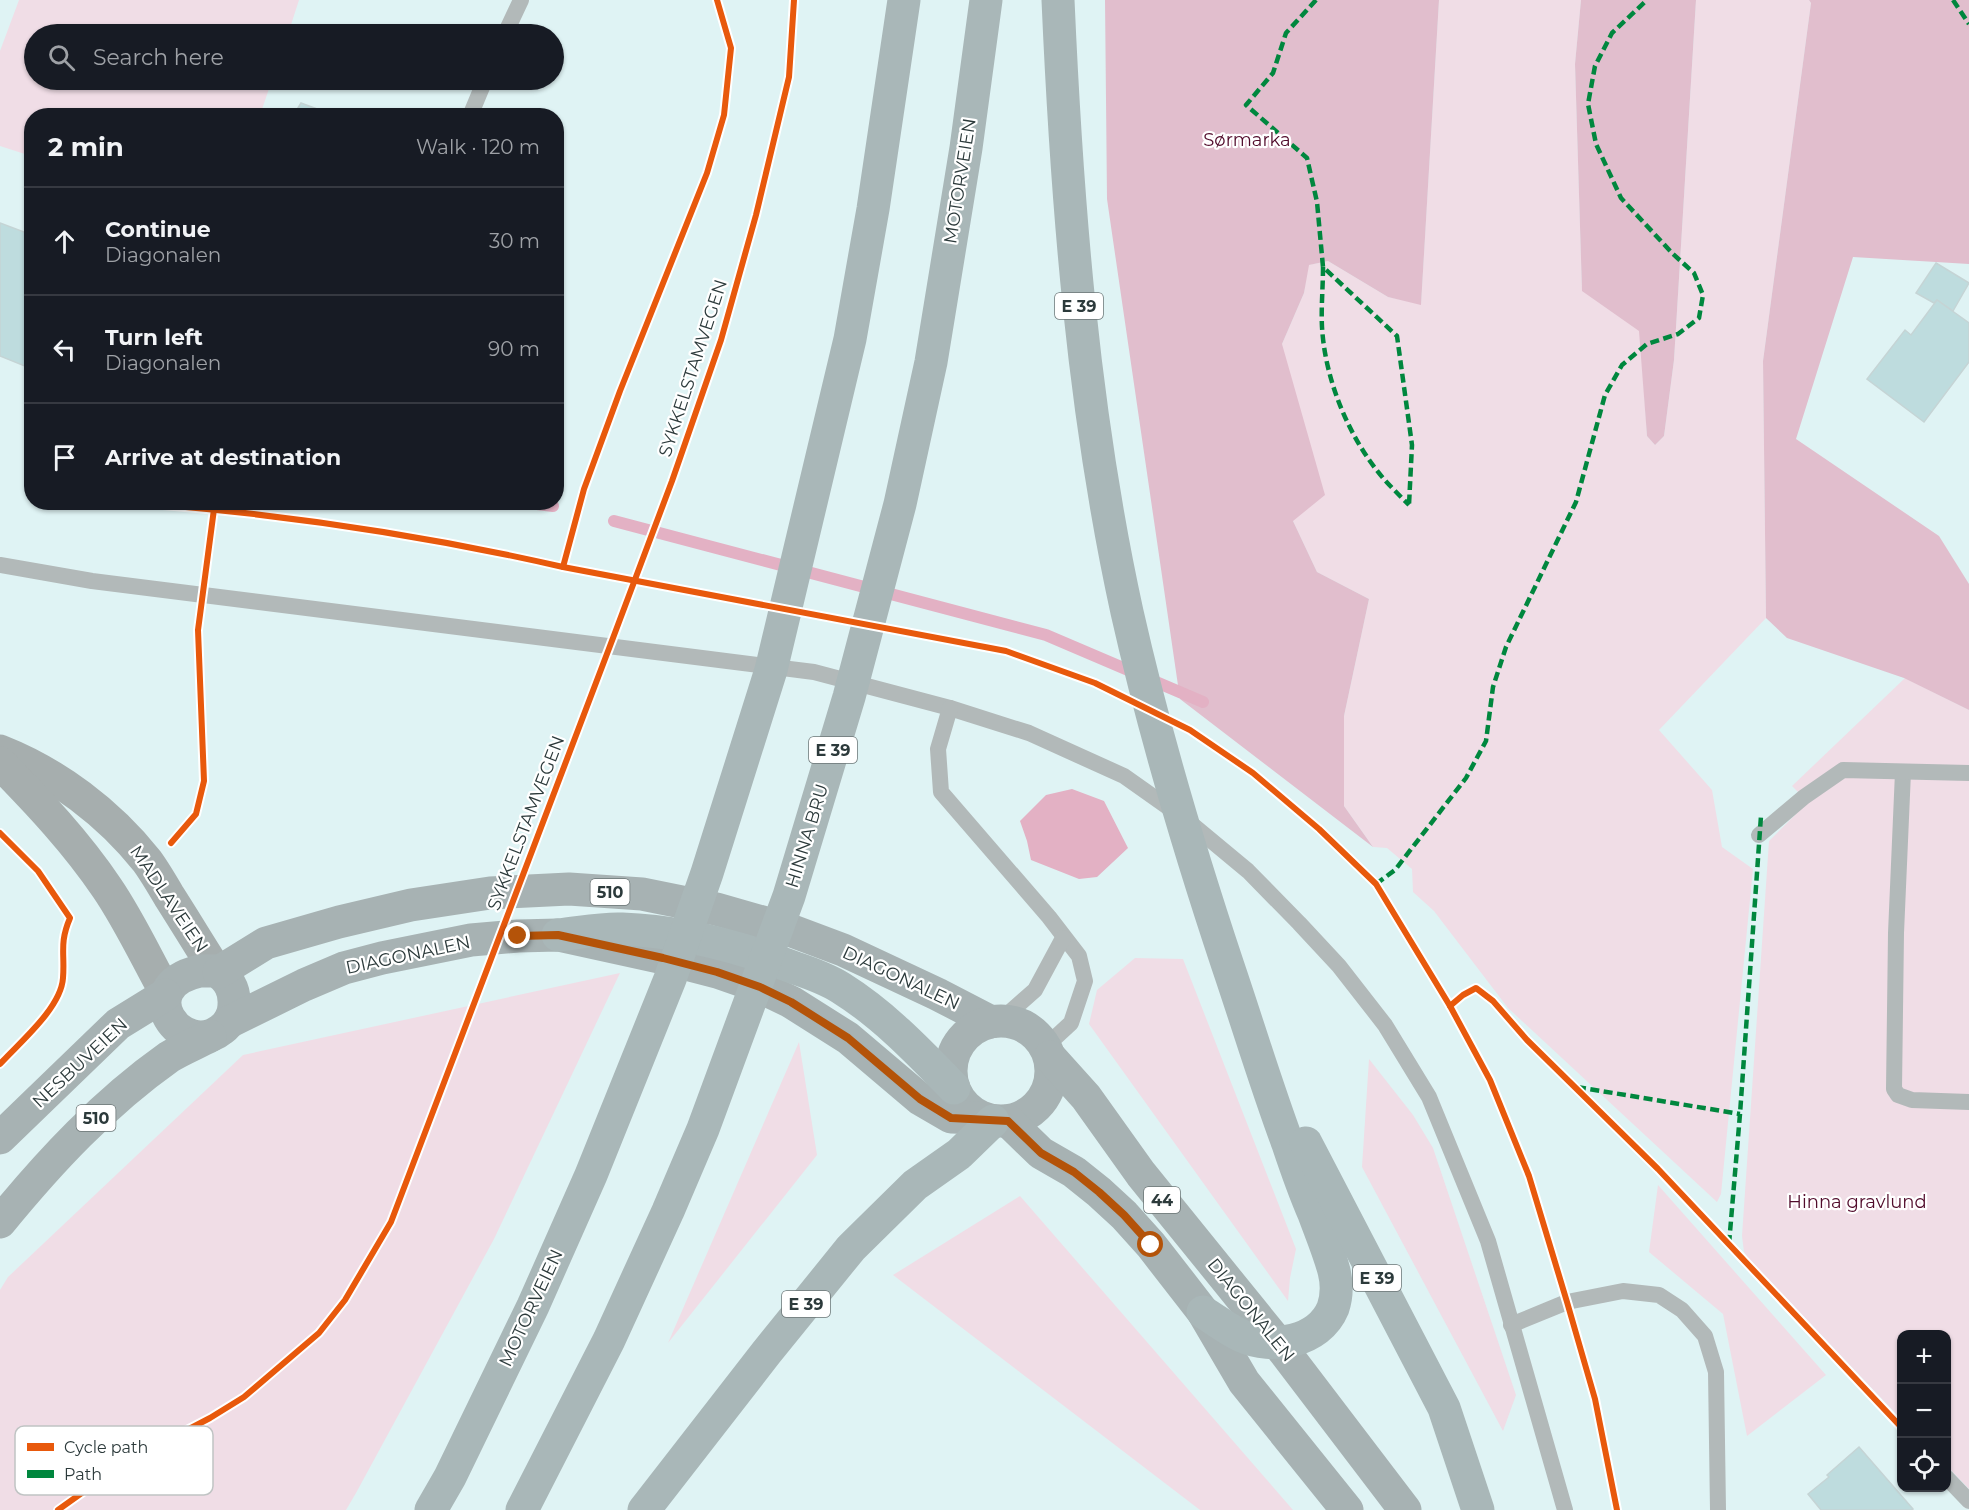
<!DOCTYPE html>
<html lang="en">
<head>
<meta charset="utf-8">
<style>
  body { margin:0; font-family:Montserrat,sans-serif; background:#20242c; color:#f1f3f6 }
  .controls { position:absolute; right:18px; bottom:18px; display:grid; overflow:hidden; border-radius:12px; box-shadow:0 2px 4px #0004 }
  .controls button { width:54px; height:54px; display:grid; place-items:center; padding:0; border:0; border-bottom:2px solid #363941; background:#171b24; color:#f1f3f6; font:30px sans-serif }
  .stop { position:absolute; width:18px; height:18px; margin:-14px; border:4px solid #b45309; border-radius:50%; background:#fff }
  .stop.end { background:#b45309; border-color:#fff; box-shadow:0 2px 6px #0008 }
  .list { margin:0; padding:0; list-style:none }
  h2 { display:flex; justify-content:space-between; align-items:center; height:78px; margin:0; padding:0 24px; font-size:26px }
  h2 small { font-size:20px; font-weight:400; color:#9ea1a6 }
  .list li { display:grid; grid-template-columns:39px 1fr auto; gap:18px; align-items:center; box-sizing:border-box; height:108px; padding:0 24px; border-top:2px solid #363941 }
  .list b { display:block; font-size:22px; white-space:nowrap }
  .list p { margin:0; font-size:20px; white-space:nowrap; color:#9ea1a6 }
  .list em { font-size:20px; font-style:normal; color:#9ea1a6 }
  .icon { flex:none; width:33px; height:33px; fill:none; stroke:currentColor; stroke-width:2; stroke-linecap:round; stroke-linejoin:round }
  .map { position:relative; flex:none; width:1969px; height:1510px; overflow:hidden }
  .search { position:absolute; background:#171b24; box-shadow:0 2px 4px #0004; left:24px; top:24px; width:540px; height:66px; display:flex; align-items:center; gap:15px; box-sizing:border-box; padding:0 21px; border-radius:33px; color:#9ea1a6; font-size:22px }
  .panel { position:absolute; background:#171b24; box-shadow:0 2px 4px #0004; left:24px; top:108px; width:540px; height:402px; border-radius:24px }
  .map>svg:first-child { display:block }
</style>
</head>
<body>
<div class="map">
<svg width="1969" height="1510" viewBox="0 0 1969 1510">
  <rect width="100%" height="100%" fill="#dff3f4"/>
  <g fill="#f0dde6">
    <polygon points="19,0 299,0 288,34 34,34 34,80 272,80 260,115 32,116 31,156 0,146 0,51"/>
    <polygon points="1439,0 1581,0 1575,64 1582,290 1640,331 1647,436 1655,445 1664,436 1674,360 1696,0 1809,0 1811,3 1763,361 1766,618 1659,730 1712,790 1722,847 1753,869 1721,1194 1717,1202 1508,1008 1434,911 1413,892 1412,869 1387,848 1373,847 1344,806 1344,716 1369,599 1317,572 1293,521 1282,344 1304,293 1308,265 1328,261 1388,297 1421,304"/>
    <polygon points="1905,678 1969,710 1969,1489 1947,1466 1946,1334 1902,1334 1901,1419 1749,1259 1744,1252 1742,1236 1769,841 1808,802 1792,786"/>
    <polygon points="1135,958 1183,959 1296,1249 1290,1278 1288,1301 1089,1024 1097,990"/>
    <polygon points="620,973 494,1239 356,1493 346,1510 0,1510 0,1290 8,1277 243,1055"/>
    <polygon points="799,1042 817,1155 668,1343"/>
    <polygon points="1369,1059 1413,1115 1433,1148 1516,1395 1503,1431 1362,1167"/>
    <polygon points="1658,1185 1826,1375 1747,1436 1723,1314 1649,1252"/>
    <polygon points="1020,1196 1293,1510 1200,1510 893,1275"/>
  </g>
  <g fill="#e1becd">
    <polygon points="1105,0 1439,0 1421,305 1388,297 1328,261 1309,265 1304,293 1282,344 1325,495 1293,521 1317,572 1369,599 1344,716 1344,806 1373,847 1180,699 1107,199"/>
    <polygon points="1581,0 1696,0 1674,360 1664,436 1655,445 1647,436 1639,331 1582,291 1575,64"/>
    <polygon points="1809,0 1969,0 1969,264 1853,257 1796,439 1939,536 1969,584 1969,710 1904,678 1787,638 1766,618 1763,361 1811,3"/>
  </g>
  <polygon fill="#e3b1c4" points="1072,789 1104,801 1128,848 1097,877 1079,879 1031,860 1027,841 1020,821 1046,795"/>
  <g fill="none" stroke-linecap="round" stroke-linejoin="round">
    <g stroke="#e3b1c4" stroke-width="12">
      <polyline points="521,502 553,506"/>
      <polyline points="614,521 1046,635 1203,702"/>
    </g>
  </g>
  <g fill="#bedcde" stroke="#c5d4d5" stroke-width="1.5">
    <polygon points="301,103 336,116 293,116"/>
    <polygon points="0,223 32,235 32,369 0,356"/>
    <polygon points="1936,263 1969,283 1953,311 1937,300 1934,303 1916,293"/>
    <polygon points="1937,300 1969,323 1969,362 1924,422 1867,379 1905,330 1911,335"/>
    <polygon points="1859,1447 1913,1509 1911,1510 1821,1510 1808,1494 1829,1477 1827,1475"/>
  </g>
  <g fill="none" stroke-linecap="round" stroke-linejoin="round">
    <g stroke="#b2b9b9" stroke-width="16">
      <polyline points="505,34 521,0"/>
      <polyline points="470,116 485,80"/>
      <polyline points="0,565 92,581 814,672 950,708 1029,733 1124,776 1189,822 1248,871 1299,923 1339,966 1385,1025 1429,1097 1488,1241 1565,1510"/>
      <polyline points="950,708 938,749 941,792 1049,917 1079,956 1085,981 1071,1023 1045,1047"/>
      <polyline points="1903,772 1896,933 1894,1089 1898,1095 1912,1100 1969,1102"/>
      <polyline points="1759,835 1804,797 1843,770 1969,773"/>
      <polyline points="1001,1020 1035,990 1063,938"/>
      <polyline points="1511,1325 1567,1302 1623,1291 1659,1295 1682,1310 1705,1336 1716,1372 1718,1510"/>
      <polyline points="1946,1477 1969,1501"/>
    </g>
    <g stroke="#a6aeae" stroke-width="33">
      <path d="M0 751C56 773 109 813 147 861 155 872 162 884 169 896 185 921 200 946 216 971"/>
      <path d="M0 763C39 803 76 842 107 888 129 920 147 959 166 993"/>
    </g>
    <g stroke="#a7b2b3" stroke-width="33">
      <path d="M200 971H216C229 979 235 990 234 1005 234 1014 229 1024 222 1029 183 1061 128 987 200 971Z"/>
      <polyline points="219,972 266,943 339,922 411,905 490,893 569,889 642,894 716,909 787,929 843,950 937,994 991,1022"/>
      <circle cx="1001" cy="1071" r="50"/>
      <polyline points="229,1022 304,985 344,968 382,958 471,940 518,936 558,935 663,958 717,972 760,987 791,1002 848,1038 920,1099 951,1117 983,1118"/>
      <polyline points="1050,1057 1086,1097 1141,1174 1277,1342 1405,1510"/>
      <polyline points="1008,1121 1041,1153 1074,1172 1099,1192 1124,1215 1151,1245 1203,1312 1244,1382 1347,1510"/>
      <polyline points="0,1138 118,1024 165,995"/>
      <path d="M0 1222C50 1161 104 1103 169 1057 182 1049 197 1043 210 1036"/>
    </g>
    <g stroke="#a9b7b8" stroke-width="33">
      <path d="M1058 0C1067 205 1083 411 1127 612 1154 732 1189 849 1228 966 1248 1025 1266 1085 1288 1144 1296 1168 1304 1191 1314 1214 1321 1233 1329 1252 1334 1271 1337 1283 1337 1296 1333 1308 1319 1342 1272 1350 1242 1336 1228 1330 1216 1320 1203 1312"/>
      <path d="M558 935C579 933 601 928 622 929 680 931 741 947 795 968 810 973 827 979 841 988 884 1015 919 1052 954 1088"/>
      <polyline points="1306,1143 1444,1408 1478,1510"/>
      <polyline points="431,1510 450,1477 533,1306 591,1175 670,979 707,873 771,670 850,339 873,209 904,0"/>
      <polyline points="522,1510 609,1340 668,1211 703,1129 789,896 849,697 900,504 931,362 966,148 986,0"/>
      <polyline points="644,1510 766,1353 851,1248 915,1185 959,1154 993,1121"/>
    </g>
    <g stroke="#00873e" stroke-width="4.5" stroke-dasharray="9 4.5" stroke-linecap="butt">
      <polyline points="1316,0 1286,33 1273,73 1246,105 1307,158 1317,202 1323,267 1397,336 1412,445 1409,505"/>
      <polyline points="1953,0 1969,24"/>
      <path d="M1323 267C1323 287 1321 307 1322 327 1325 380 1349 438 1383 478 1391 487 1400 496 1409 505"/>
      <polyline points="1376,884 1395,870 1466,778 1486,741 1493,687 1506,647 1576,502 1605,395 1622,365 1647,344 1678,334 1699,318 1703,295 1694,273 1673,254 1621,198 1596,144 1588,104 1595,66 1612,33 1647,0"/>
      <polyline points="1577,1087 1740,1114"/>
      <polyline points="1729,1244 1740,1114 1761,816"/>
    </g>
    <defs>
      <g id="cycleway">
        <path d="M127 502C274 513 419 534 563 567L1006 651 1095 683 1190 730 1253 773 1319 829 1376 884 1450 1006 1490 1080 1529 1176 1567 1302 1595 1399 1617 1510"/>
        <polyline points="563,567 584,489 620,391 707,173 724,115 731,48 717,0"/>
        <path d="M0 833 38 871 70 918C59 944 65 953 63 978 61 1008 20 1042 0 1064"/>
        <polyline points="171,843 196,814 204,781 198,630 214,509"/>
        <polyline points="1450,1006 1463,995 1476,988 1493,1001 1527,1040 1658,1169 1902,1428"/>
        <polyline points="58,1510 100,1480 166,1441 210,1418 244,1397 319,1333 345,1300 391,1222 613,638 672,481 721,340 756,215 789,77 794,0"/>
      </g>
    </defs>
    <use href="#cycleway" stroke="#fff" stroke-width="10"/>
    <use href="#cycleway" stroke="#e8590c" stroke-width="6"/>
  </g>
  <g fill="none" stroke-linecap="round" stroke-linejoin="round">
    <polyline stroke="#b45309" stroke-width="8" points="518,936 558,935 663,958 717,972 760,987 791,1002 848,1038 920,1099 951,1118 1008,1121 1041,1153 1074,1172 1099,1192 1124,1215 1151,1245"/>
  </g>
  <g text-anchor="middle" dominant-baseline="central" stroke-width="4.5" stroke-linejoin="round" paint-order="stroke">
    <g fill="#fff" stroke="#6b7576" stroke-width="1.5">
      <rect x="1055" y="293" width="48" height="26" rx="4.5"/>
      <rect x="809" y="737" width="48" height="26" rx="4.5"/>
      <rect x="590.5" y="879" width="39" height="26" rx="4.5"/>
      <rect x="76.5" y="1105" width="39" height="26" rx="4.5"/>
      <rect x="1144" y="1187" width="36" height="26" rx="4.5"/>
      <rect x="1353" y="1265" width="48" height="26" rx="4.5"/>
      <rect x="782" y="1291" width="48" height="26" rx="4.5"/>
    </g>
    <g font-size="16" font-weight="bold" fill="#2c3a3b">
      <text x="1079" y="306">E 39</text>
      <text x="833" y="750">E 39</text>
      <text x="610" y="892">510</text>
      <text x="96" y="1118">510</text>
      <text x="1162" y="1200">44</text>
      <text x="1377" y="1278">E 39</text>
      <text x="806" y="1304">E 39</text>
    </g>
    <g font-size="18" fill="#510b2b" stroke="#fff">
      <text x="1247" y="140">Sørmarka</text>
      <text x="1857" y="1202">Hinna gravlund</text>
    </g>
    <g font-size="18" fill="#2c3a3b" stroke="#fff">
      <text transform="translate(960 181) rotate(-81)">MOTORVEIEN</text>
      <text transform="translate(693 368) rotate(-72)">SYKKELSTAMVEGEN</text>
      <text transform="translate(526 823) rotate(-69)">SYKKELSTAMVEGEN</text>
      <text transform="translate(807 836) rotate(-73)">HINNA BRU</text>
      <text transform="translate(169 899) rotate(56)">MADLAVEIEN</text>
      <text transform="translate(408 955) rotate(-12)">DIAGONALEN</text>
      <text transform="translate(901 978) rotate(25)">DIAGONALEN</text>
      <text transform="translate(80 1063) rotate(-43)">NESBUVEIEN</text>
      <text transform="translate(531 1308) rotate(-65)">MOTORVEIEN</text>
      <text transform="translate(1251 1310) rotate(51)">DIAGONALEN</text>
    </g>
  </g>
  <rect x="15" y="1426" width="198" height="69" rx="9" fill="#fff" stroke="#c0c4c4" stroke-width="1.5"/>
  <rect x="27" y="1443" width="27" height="8" fill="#e8590c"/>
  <rect x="27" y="1470" width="27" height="8" fill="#00873e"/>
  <g font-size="16" fill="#2c3a3b">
    <text x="64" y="1453">Cycle path</text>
    <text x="64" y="1480">Path</text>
  </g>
</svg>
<div class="controls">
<button>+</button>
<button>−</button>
<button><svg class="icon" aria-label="locate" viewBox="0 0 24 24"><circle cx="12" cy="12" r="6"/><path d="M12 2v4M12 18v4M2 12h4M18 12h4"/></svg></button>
</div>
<div class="stop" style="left:1151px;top:1245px"></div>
<div class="stop end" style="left:518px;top:936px"></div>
<div class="search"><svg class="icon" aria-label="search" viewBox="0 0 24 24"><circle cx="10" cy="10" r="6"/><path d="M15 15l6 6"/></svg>Search here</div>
<section class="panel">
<h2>2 min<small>Walk · 120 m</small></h2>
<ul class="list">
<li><svg class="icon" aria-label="ahead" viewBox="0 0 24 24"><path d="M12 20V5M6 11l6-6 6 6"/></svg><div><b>Continue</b><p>Diagonalen</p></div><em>30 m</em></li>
<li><svg class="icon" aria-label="left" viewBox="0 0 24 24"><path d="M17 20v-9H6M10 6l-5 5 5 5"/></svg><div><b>Turn left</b><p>Diagonalen</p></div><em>90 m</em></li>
<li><svg class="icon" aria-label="arrive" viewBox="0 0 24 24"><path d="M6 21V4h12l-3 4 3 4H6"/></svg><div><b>Arrive at destination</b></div></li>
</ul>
</section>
</div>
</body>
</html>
